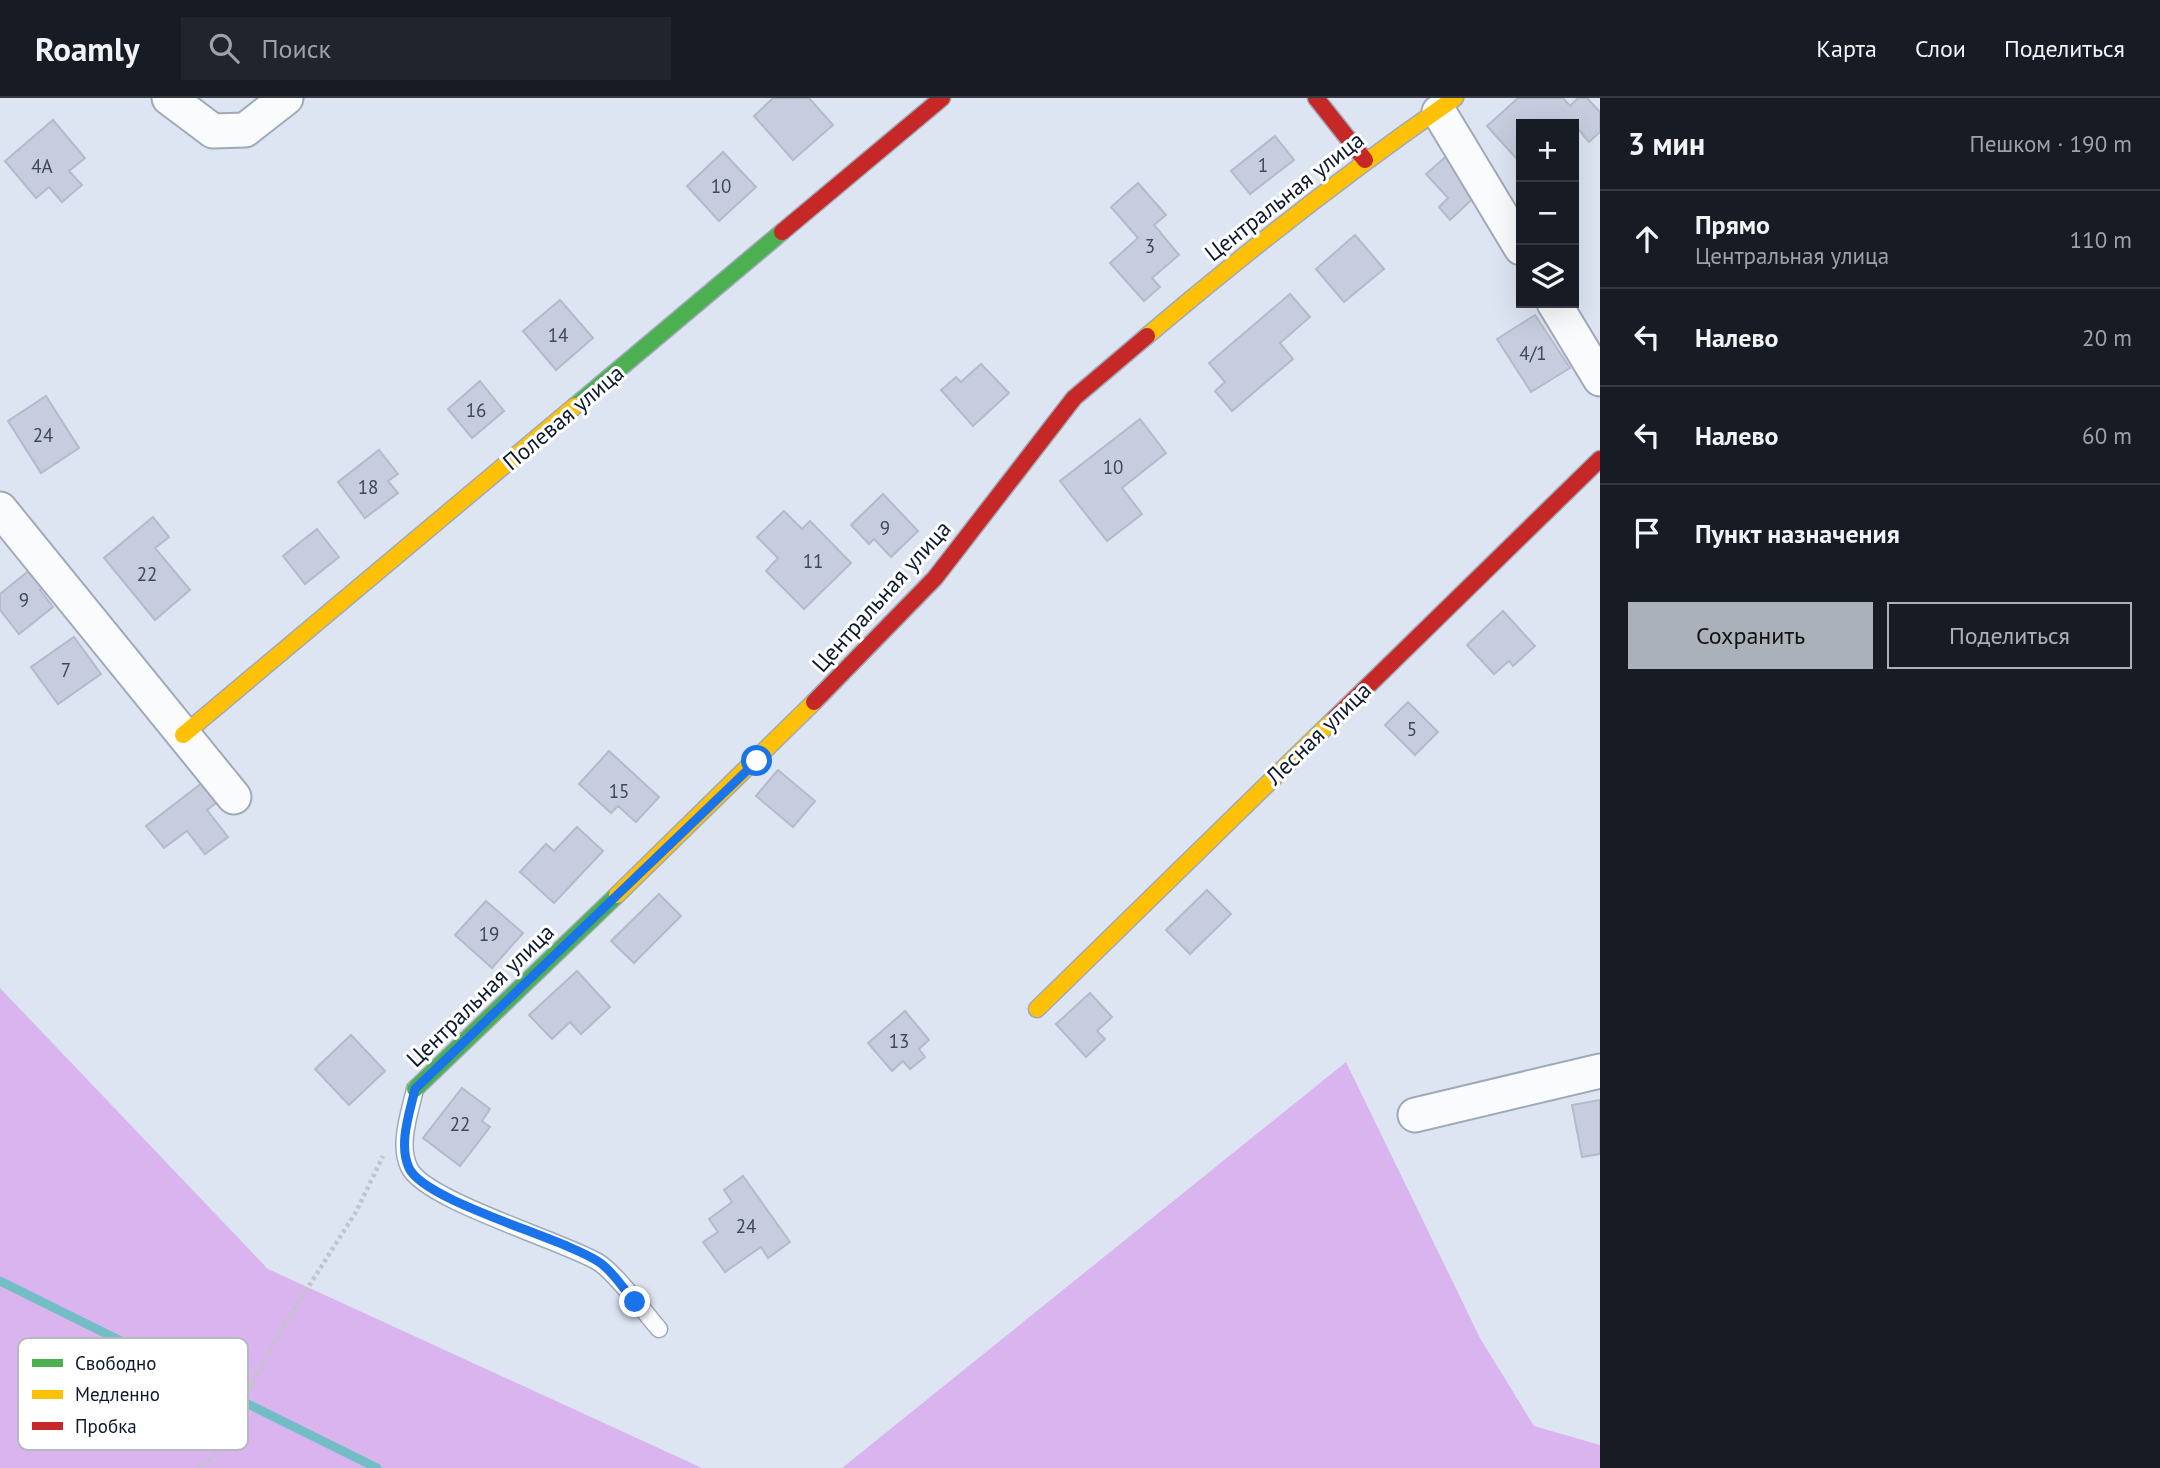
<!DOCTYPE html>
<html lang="ru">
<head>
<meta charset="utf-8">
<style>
  body { margin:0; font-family:"PT Sans",sans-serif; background:#20242c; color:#f1f3f6 }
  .controls { position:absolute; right:21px; top:21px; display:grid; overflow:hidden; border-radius:0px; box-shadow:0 7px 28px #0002 }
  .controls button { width:63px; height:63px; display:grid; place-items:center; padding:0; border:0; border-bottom:2px solid #363941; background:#171b24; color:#f1f3f6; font:35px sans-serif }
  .stop { position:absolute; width:21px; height:21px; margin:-16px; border:5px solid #1a73e8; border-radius:50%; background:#fff }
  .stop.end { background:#1a73e8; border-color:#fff; box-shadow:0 2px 7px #0008 }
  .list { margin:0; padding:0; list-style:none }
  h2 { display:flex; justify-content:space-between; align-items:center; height:91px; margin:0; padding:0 28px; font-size:30px }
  h2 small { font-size:23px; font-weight:400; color:#9ea1a6 }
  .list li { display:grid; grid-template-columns:46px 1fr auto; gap:21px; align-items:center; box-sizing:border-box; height:98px; padding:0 28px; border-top:2px solid #363941 }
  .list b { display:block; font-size:26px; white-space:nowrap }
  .list p { margin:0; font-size:23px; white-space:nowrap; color:#9ea1a6 }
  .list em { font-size:23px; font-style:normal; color:#9ea1a6 }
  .actions { display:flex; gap:14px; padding:21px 28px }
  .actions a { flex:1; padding:16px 0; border:2px solid #abb1ba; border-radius:0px; text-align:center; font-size:24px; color:#abb1ba }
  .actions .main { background:#abb1ba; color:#111 }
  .icon { flex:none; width:38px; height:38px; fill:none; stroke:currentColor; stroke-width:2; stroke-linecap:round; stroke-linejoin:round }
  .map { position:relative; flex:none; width:1600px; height:1370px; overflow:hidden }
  header { display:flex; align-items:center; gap:42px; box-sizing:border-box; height:98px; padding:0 35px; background:#171b24; border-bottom:2px solid #363941 }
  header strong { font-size:33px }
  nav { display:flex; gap:38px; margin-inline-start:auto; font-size:24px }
  .search { width:490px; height:63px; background:#20242c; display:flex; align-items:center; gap:18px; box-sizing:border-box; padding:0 24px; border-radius:0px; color:#9ea1a6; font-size:26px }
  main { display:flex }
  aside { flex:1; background:#171b24 }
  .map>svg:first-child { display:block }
</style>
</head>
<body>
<header>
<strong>Roamly</strong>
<div class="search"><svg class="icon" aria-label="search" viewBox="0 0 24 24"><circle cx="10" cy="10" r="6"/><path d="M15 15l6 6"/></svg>Поиск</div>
<nav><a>Карта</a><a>Слои</a><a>Поделиться</a></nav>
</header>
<main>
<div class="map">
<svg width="1600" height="1370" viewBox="0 0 1600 1370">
  <rect width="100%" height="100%" fill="#dde5f2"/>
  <g fill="#dab4ef">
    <polygon points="0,890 268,1171 702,1370 0,1370"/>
    <polygon points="1346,964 1480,1240 1534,1328 1600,1347 1600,1370 842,1370"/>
  </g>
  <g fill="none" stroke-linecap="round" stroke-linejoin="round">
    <polyline stroke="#73bec4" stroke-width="9" points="0,1183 377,1370"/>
  </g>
  <g fill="#c7cdde" stroke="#b5baca" stroke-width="2">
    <polygon points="773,0 809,0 833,27 793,62 754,18"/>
    <polygon points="1518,0 1563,0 1570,8 1578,0 1587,0 1600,14 1600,34 1589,44 1574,26 1521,26 1521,55 1516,60 1487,28"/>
    <polygon points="53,22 85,60 69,73 82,87 62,104 49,89 36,100 5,63"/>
    <polygon points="1275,38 1294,62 1250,96 1231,73"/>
    <polygon points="723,54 756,89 719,123 687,88"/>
    <polygon points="1450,55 1483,91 1450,122 1439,109 1448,100 1426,76"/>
    <polygon points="1138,85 1166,117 1154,127 1179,157 1152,180 1160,189 1144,203 1110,165 1138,140 1111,109"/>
    <polygon points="1355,137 1384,171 1344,204 1316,171"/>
    <polygon points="1290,196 1310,219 1280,245 1293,261 1232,313 1215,293 1225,284 1209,265"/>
    <polygon points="560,202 593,240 556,272 523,233"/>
    <polygon points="1535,217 1570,270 1531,294 1497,241"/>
    <polygon points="981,266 1009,295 973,328 941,292 956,279 961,284"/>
    <polygon points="480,283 504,313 472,340 448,311"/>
    <polygon points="46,298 79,350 41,375 8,323"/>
    <polygon points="1140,321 1166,355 1122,390 1142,416 1107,443 1060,383"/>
    <polygon points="379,352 398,376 388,383 398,395 365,420 338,384"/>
    <polygon points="883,396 918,433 891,459 874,441 869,446 851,427"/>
    <polygon points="784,413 802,431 810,423 851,465 804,511 766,473 778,460 757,439"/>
    <polygon points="153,419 169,439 155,450 190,492 155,522 104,460"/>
    <polygon points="317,431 339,459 305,486 283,458"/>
    <polygon points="31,471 45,489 40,492 53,509 19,536 0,512 0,496"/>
    <polygon points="1503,513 1535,548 1513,568 1509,563 1494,576 1467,547"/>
    <polygon points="74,539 101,576 58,606 31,569"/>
    <polygon points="1408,604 1438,634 1415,657 1385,627"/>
    <polygon points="609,653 659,699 636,724 618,708 611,715 579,686"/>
    <polygon points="778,672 815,703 793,729 756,698"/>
    <polygon points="206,682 221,701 207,712 228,739 205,756 187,733 164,750 146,728"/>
    <polygon points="577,729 603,753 554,805 520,774 546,746 554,753"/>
    <polygon points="1207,792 1231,816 1190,856 1166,832"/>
    <polygon points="659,796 681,818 634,865 611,843"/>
    <polygon points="486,803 523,835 492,870 455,837"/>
    <polygon points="577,873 610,909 581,936 570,924 552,941 529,917"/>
    <polygon points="1090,895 1112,919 1097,933 1105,941 1086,959 1056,926"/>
    <polygon points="905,913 929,942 919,951 925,959 910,971 903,963 892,973 868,945"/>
    <polygon points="351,937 385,973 349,1007 315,971"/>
    <polygon points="462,990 490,1011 482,1023 490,1029 460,1068 423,1040"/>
    <polygon points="1600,1002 1600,1056 1582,1059 1572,1007"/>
    <polygon points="743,1078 790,1144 768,1160 761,1149 725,1174 703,1144 718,1134 709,1121 732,1104 724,1092"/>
  </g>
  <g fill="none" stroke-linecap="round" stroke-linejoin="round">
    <defs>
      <path id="lane" d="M415 991C410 1014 398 1046 409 1069 423 1102 563 1143 598 1164 616 1175 644 1214 659 1231"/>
      <g id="street">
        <polyline points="169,0 213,33 245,32 286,0"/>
        <polyline points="1439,14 1521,150"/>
        <polyline points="1554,205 1600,281"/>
        <polyline points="0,411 234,699"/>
        <polyline points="1415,1017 1600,973"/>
      </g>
      <g id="fast">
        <polyline points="575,308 782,134"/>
        <polyline points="415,991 617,797"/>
      </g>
      <g id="slow">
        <path d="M1147 238C1246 154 1348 74 1455 0"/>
        <polyline points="183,637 575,308"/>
        <polyline points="617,797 814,604"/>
        <polyline points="1037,911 1334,621"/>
      </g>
      <g id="jam">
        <polyline points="1316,0 1365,62"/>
        <polyline points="782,134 942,0"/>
        <polyline points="814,604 935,480 1074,300 1147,238"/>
        <polyline points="1334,621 1600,361"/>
      </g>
    </defs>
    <use href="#lane" stroke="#9fa9b8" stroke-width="19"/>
    <use href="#street" stroke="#9fa9b8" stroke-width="37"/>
    <use href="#fast" stroke="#9fa9b8" stroke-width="19"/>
    <use href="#slow" stroke="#9fa9b8" stroke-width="19"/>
    <use href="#jam" stroke="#9fa9b8" stroke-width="19"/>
    <polyline stroke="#c1c5ca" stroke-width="4.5" stroke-dasharray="3.5 3.5" stroke-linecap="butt" points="196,1370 215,1357 279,1235 356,1114 383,1058"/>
    <use href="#lane" stroke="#fafbfd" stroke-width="16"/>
    <use href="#street" stroke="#fafbfd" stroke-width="33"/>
    <use href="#fast" stroke="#4caf50" stroke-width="16"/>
    <use href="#slow" stroke="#ffc107" stroke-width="16"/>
    <use href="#jam" stroke="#c62828" stroke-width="16"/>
  </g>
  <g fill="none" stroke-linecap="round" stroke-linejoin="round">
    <path stroke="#1a73e8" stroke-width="9" d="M635 1204C624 1192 613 1173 599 1164 564 1140 425 1104 409 1070 398 1046 410 1014 415 991L757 663"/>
  </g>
  <g text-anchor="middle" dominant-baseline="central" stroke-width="6" stroke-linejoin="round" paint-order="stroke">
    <g font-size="19" fill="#3c475a">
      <text x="1263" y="67">1</text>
      <text x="42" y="68">4А</text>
      <text x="721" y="88">10</text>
      <text x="1150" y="148">3</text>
      <text x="558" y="237">14</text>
      <text x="1533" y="255">4/1</text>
      <text x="476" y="312">16</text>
      <text x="43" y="337">24</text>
      <text x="1113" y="369">10</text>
      <text x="368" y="389">18</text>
      <text x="885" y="430">9</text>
      <text x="813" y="463">11</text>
      <text x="147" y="476">22</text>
      <text x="24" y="502">9</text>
      <text x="66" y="572">7</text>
      <text x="1412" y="631">5</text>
      <text x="619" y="693">15</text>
      <text x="489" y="836">19</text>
      <text x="899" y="943">13</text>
      <text x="460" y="1026">22</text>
      <text x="746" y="1128">24</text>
    </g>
    <g font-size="23" fill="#0c192c" stroke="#fff">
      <text transform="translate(1284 98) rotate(-38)">Центральная улица</text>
      <text transform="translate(563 319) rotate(-40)">Полевая улица</text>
      <text transform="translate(881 498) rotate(-48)">Центральная улица</text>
      <text transform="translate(1318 635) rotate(-44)">Лесная улица</text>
      <text transform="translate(480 897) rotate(-44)">Центральная улица</text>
    </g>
  </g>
  <rect x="18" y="1240" width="230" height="112" rx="10" fill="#fff" stroke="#b6bac0" stroke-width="2"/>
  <rect x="32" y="1261" width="31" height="8" fill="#4caf50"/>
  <rect x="32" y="1292" width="31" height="9" fill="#ffc107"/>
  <rect x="32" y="1324" width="31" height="8" fill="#c62828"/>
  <g font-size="19" fill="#0c192c">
    <text x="75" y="1272">Свободно</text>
    <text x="75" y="1303">Медленно</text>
    <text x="75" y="1335">Пробка</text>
  </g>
</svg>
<div class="controls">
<button>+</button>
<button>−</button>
<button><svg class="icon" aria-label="layers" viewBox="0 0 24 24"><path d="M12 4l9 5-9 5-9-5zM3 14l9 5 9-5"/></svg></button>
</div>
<div class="stop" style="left:757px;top:663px"></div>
<div class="stop end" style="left:635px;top:1204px"></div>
</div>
<aside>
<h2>3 мин<small>Пешком · 190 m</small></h2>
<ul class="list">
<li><svg class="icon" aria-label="ahead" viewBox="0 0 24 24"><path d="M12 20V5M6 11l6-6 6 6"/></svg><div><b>Прямо</b><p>Центральная улица</p></div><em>110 m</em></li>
<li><svg class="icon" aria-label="left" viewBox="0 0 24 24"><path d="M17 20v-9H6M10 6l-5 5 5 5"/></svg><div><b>Налево</b></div><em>20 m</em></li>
<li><svg class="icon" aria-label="left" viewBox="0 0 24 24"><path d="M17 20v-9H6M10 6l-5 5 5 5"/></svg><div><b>Налево</b></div><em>60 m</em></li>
<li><svg class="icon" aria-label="arrive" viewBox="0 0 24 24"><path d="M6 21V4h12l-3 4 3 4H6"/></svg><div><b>Пункт назначения</b></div></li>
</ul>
<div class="actions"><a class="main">Сохранить</a><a>Поделиться</a></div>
</aside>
</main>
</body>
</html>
